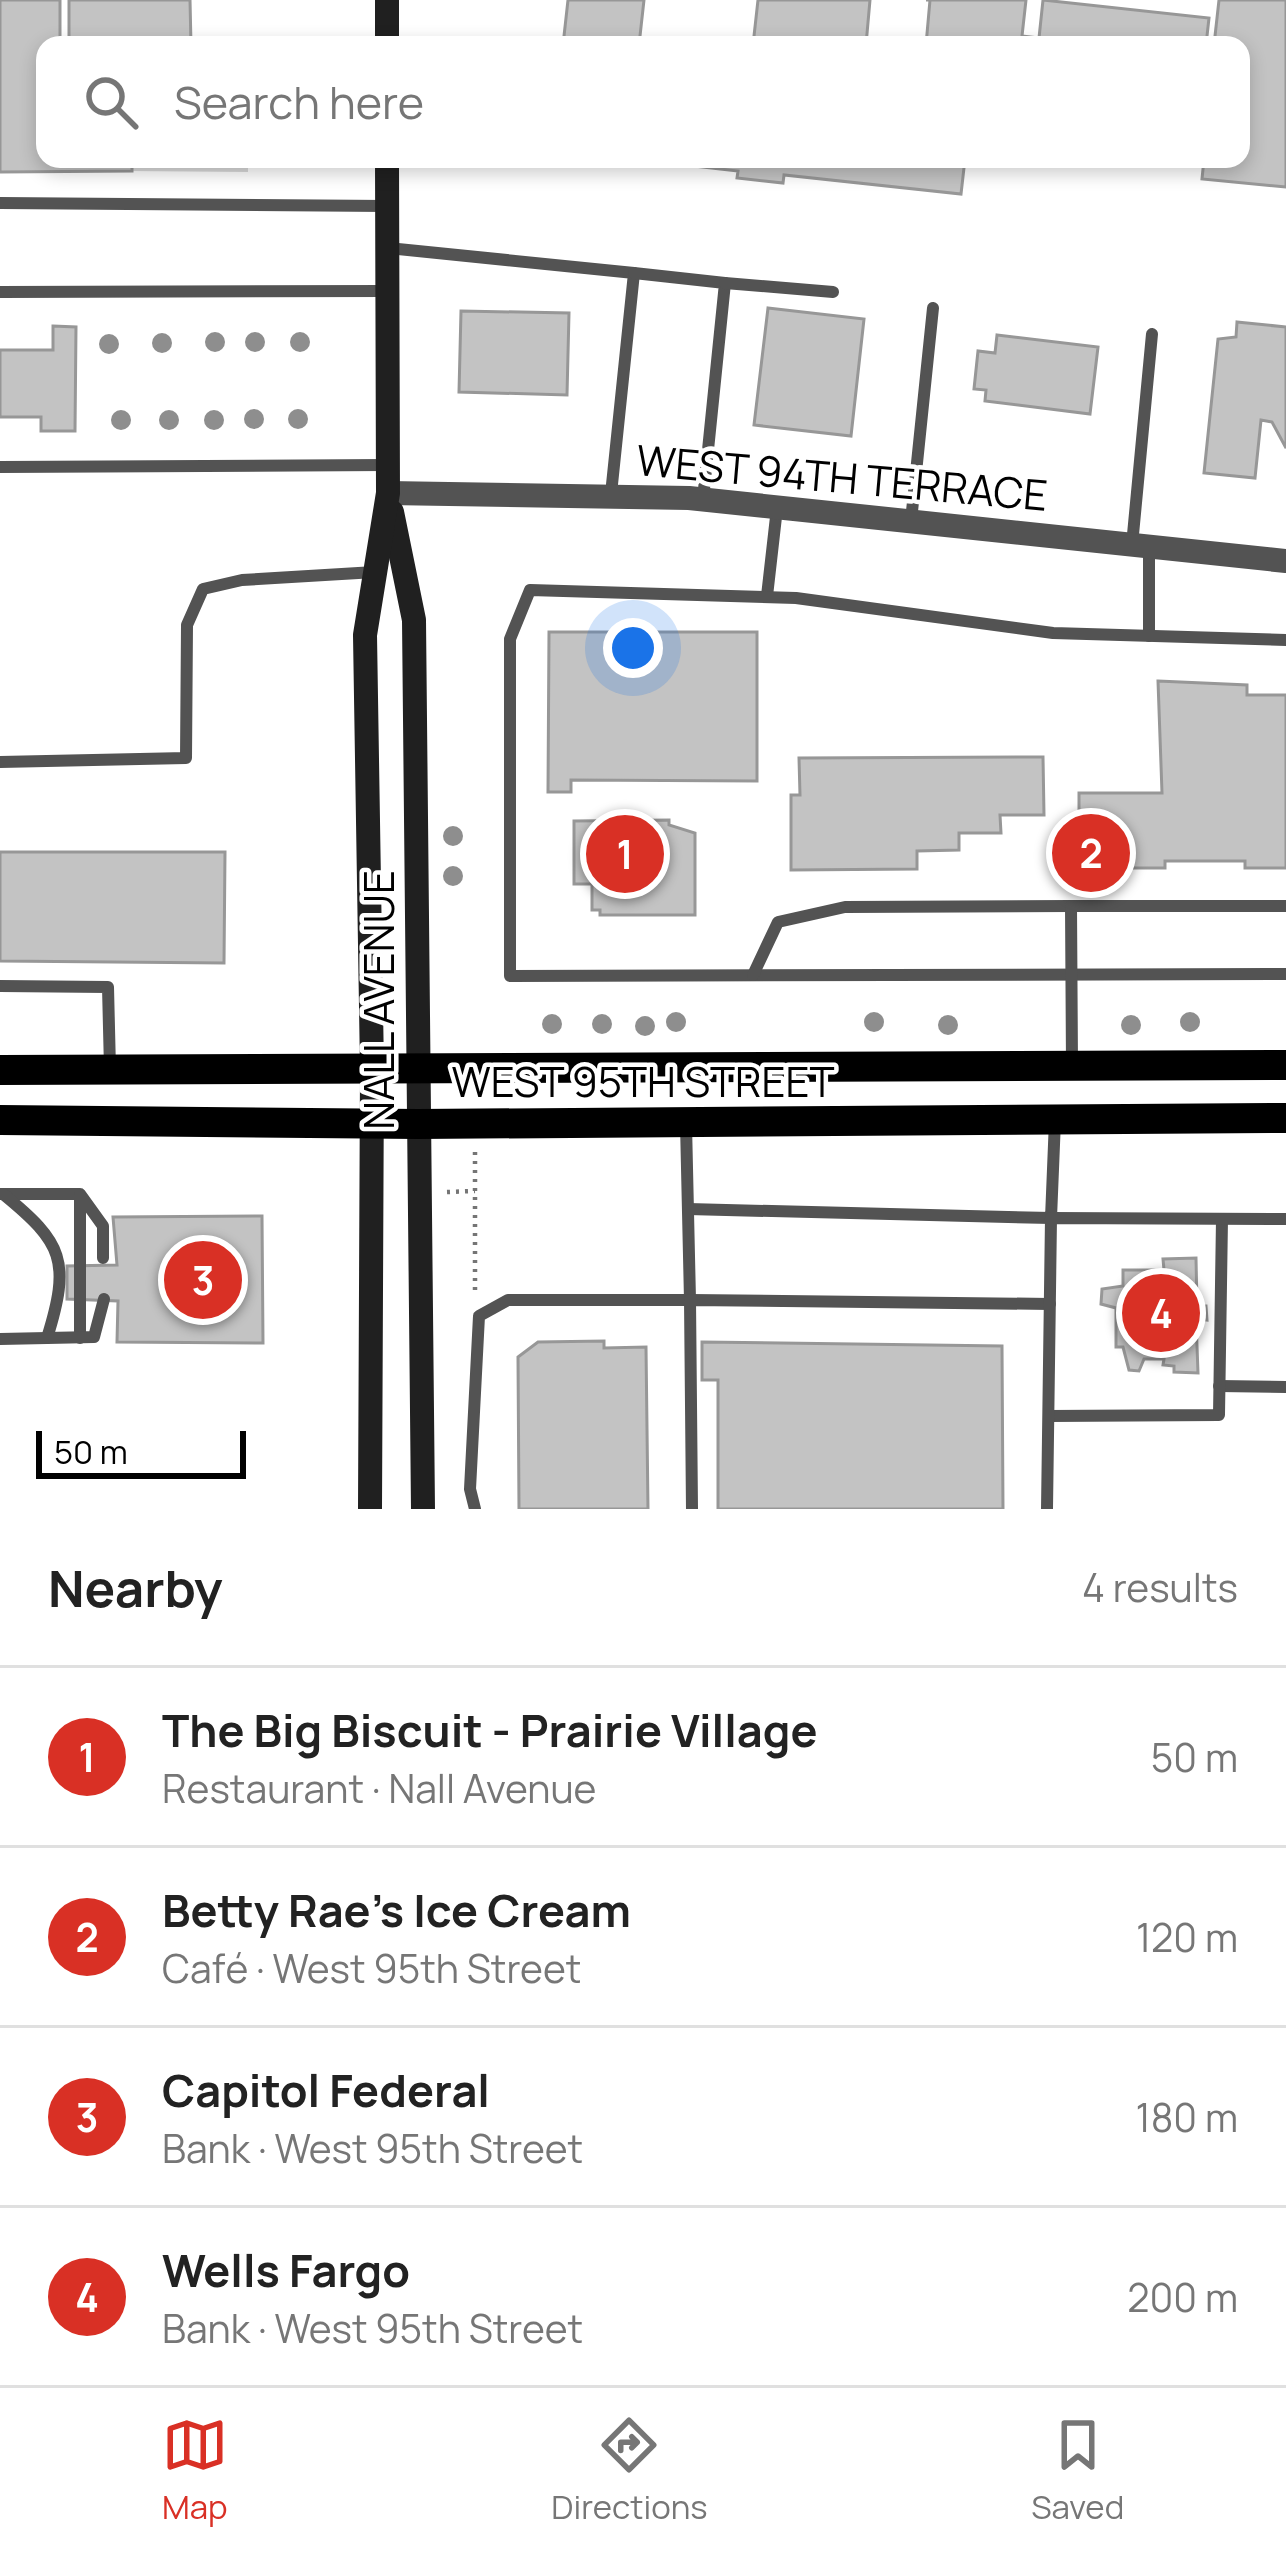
<!DOCTYPE html>
<html lang="en">
<head>
<meta charset="utf-8">
<style>
  body { margin:0; font-family:Manrope,sans-serif; background:#f6f6f6; color:#222 }
  .scale { position:absolute; left:36px; bottom:30px; width:210px; box-sizing:border-box; padding-left:12px; border:6px solid #000; border-top:0; font-size:33px; line-height:42px; white-space:nowrap; color:#000; -webkit-text-stroke:9px #fff; paint-order:stroke }
  .you { position:absolute; left:633px; top:648px; width:42px; height:42px; margin:-30px; border:9px solid #fff; border-radius:50%; background:#1a73e8; box-shadow:0 0 0 18px #1a73e833 }
  .badge { display:grid; place-items:center; width:78px; height:78px; border-radius:50%; background:#d93025; color:#fff; font-size:39px; font-weight:700 }
  .pin { position:absolute; translate:-50% -50%; border:6px solid #fff; box-shadow:0 3px 12px #0006 }
  .list { margin:0; padding:0; list-style:none }
  h2 { display:flex; justify-content:space-between; align-items:center; height:156px; margin:0; padding:0 48px; font-size:51px }
  h2 small { font-size:39px; font-weight:400; color:#767676 }
  .list li { display:grid; grid-template-columns:78px 1fr auto; gap:36px; align-items:center; box-sizing:border-box; height:180px; padding:0 48px; border-top:3px solid #e0e0e0 }
  .list b { display:block; font-size:45px; white-space:nowrap }
  .list p { margin:0; font-size:39px; white-space:nowrap; color:#767676 }
  .list em { font-size:39px; font-style:normal; color:#767676 }
  .icon { flex:none; width:66px; height:66px; fill:none; stroke:currentColor; stroke-width:2; stroke-linecap:round; stroke-linejoin:round }
  .map { position:relative; flex:none; width:1286px; height:1509px; overflow:hidden }
  .search { position:absolute; background:#fff; box-shadow:0 6px 18px #0003; left:36px; right:36px; top:36px; height:132px; display:flex; align-items:center; gap:30px; box-sizing:border-box; padding:0 42px; border-radius:24px; color:#767676; font-size:45px }
  .sheet { height:876px; background:#fff }
  nav { display:flex; justify-content:space-around; align-items:center; box-sizing:border-box; height:168px; border-top:3px solid #e0e0e0; background:#fff; font-size:33px; color:#767676 }
  nav a { display:grid; justify-items:center; gap:6px }
  nav .on { color:#d93025 }
  .map>svg:first-child { display:block }
</style>
</head>
<body>
<div class="map">
<svg width="1286" height="1509" viewBox="0 0 1286 1509">
  <rect width="100%" height="100%" fill="#fff"/>
  <polygon fill="#dadada" points="132,159 248,159 248,172 132,171"/>
  <g fill="#c3c3c3" stroke="#979797" stroke-width="3">
    <polygon points="0,0 60,0 60,45 45,45 45,159 132,159 132,171 0,172"/>
    <polygon points="69,0 190,0 191,45 69,45"/>
    <polygon points="568,0 644,0 639,45 563,45"/>
    <polygon points="758,0 870,0 866,45 753,45"/>
    <polygon points="926,0 1026,0 1022,36 1039,38 1043,0 1209,18 1206,45 926,45 930,0"/>
    <polygon points="1219,0 1286,0 1286,187 1202,179 1204,159 1241,159 1241,45 1214,45"/>
    <polygon points="556,159 627,159 626,166"/>
    <polygon points="632,159 965,159 961,194 784,175 783,183 737,178 738,171"/>
    <polygon points="768,308 864,319 851,436 754,425"/>
    <polygon points="461,311 569,313 567,395 459,392"/>
    <polygon points="1237,322 1286,327 1286,448 1272,422 1261,420 1255,478 1204,473 1218,339 1236,337"/>
    <polygon points="53,326 76,327 75,431 41,431 41,417 0,417 0,350 53,350"/>
    <polygon points="997,335 1098,347 1090,414 985,401 986,390 974,389 978,351 995,353"/>
    <polygon points="549,632 757,632 757,781 571,780 571,792 548,792"/>
    <polygon points="1158,681 1247,685 1247,695 1286,695 1286,868 1245,868 1245,861 1165,861 1165,868 1079,868 1079,793 1162,793"/>
    <polygon points="1043,757 1044,815 1000,815 1001,833 959,833 959,850 917,851 917,869 791,870 791,795 800,795 799,758"/>
    <polygon points="669,820 669,825 695,833 695,915 600,915 600,910 592,910 592,884 574,884 574,821"/>
    <polygon points="0,852 225,852 224,963 0,961"/>
    <polygon points="262,1216 263,1343 117,1342 118,1301 67,1299 67,1266 117,1265 113,1217"/>
    <polygon points="1196,1258 1197,1306 1206,1306 1207,1320 1196,1319 1198,1373 1174,1372 1174,1366 1163,1365 1164,1359 1144,1359 1139,1371 1129,1370 1123,1347 1116,1347 1116,1308 1101,1304 1102,1289 1123,1286 1123,1270 1164,1270 1163,1259"/>
    <polygon points="604,1341 604,1348 646,1347 648,1509 519,1509 518,1357 538,1342"/>
    <polygon points="702,1342 1002,1346 1003,1509 718,1509 718,1380 702,1380"/>
  </g>
  <g fill="none" stroke-linecap="round" stroke-linejoin="round">
    <g stroke="#757575" stroke-width="4.5" stroke-dasharray="3 6" stroke-linecap="butt">
      <polyline points="475,1152 475,1290"/>
      <polyline points="447,1192 475,1191"/>
    </g>
    <g stroke="#535353" stroke-width="12">
      <polyline points="0,203 387,206"/>
      <polyline points="388,248 634,273 611,494"/>
      <polyline points="634,273 725,283 703,499"/>
      <polyline points="725,283 833,292"/>
      <polyline points="0,292 387,291"/>
      <polyline points="0,467 387,465"/>
      <polyline points="911,521 933,308"/>
      <polyline points="1132,545 1152,334"/>
      <polyline points="1149,548 1149,636"/>
      <polyline points="767,596 777,508"/>
      <polyline points="1286,640 1053,633 796,598 530,590 510,639 510,976 1286,974"/>
      <polyline points="0,762 186,758 187,625 203,589 242,580 375,572"/>
      <polyline points="753,975 778,922 845,907 1071,906"/>
      <polyline points="0,986 108,987 110,1069"/>
      <polyline points="1072,1065 1071,906 1286,906"/>
      <polyline points="1,1194 80,1194 103,1226 103,1258"/>
      <path d="M3 1194C63 1243 71 1261 47 1338"/>
      <polyline points="688,1209 1051,1218 1055,1120"/>
      <polyline points="80,1338 80,1195"/>
      <polyline points="0,1339 94,1337 104,1299"/>
      <polyline points="1219,1386 1286,1387"/>
      <polyline points="1049,1416 1219,1415 1222,1219"/>
      <polyline points="475,1509 470,1489 479,1316 508,1300 690,1300 686,1124"/>
      <polyline points="692,1509 690,1300 1050,1304"/>
      <polyline points="1047,1509 1051,1218 1286,1219"/>
    </g>
    <polyline stroke="#535353" stroke-width="24" points="388,493 689,498 1286,561"/>
    <g stroke="#202020" stroke-width="24">
      <polyline points="387,0 387,45"/>
      <polyline points="392,512 414,620 423,1509"/>
      <polyline points="370,1509 372,1069 365,635 388,493 387,159"/>
    </g>
    <g stroke="#000" stroke-width="30">
      <polyline points="0,1070 1286,1065"/>
      <polyline points="0,1120 418,1124 1286,1118"/>
    </g>
  </g>
  <g fill="#8e8e8e">
    <circle cx="215" cy="342" r="10"/>
    <circle cx="255" cy="342" r="10"/>
    <circle cx="300" cy="342" r="10"/>
    <circle cx="162" cy="343" r="10"/>
    <circle cx="109" cy="344" r="10"/>
    <circle cx="254" cy="419" r="10"/>
    <circle cx="298" cy="419" r="10"/>
    <circle cx="121" cy="420" r="10"/>
    <circle cx="169" cy="420" r="10"/>
    <circle cx="214" cy="420" r="10"/>
    <circle cx="453" cy="836" r="10"/>
    <circle cx="453" cy="876" r="10"/>
    <circle cx="676" cy="1022" r="10"/>
    <circle cx="874" cy="1022" r="10"/>
    <circle cx="1190" cy="1022" r="10"/>
    <circle cx="552" cy="1024" r="10"/>
    <circle cx="602" cy="1024" r="10"/>
    <circle cx="948" cy="1025" r="10"/>
    <circle cx="1131" cy="1025" r="10"/>
    <circle cx="645" cy="1026" r="10"/>
  </g>
  <g text-anchor="middle" dominant-baseline="central" stroke-width="9" stroke-linejoin="round" paint-order="stroke">
    <g font-size="42" fill="#000" stroke="#fff">
      <text transform="translate(842 477) rotate(5)">WEST 94TH TERRACE</text>
      <text transform="translate(378 1000) rotate(-90)">NALL AVENUE</text>
      <text x="643" y="1081">WEST 95TH STREET</text>
    </g>
  </g>
</svg>
<div class="scale">50 m</div>
<div class="you"></div>
<div class="pin badge" style="left:625px;top:854px">1</div>
<div class="pin badge" style="left:1091px;top:853px">2</div>
<div class="pin badge" style="left:203px;top:1280px">3</div>
<div class="pin badge" style="left:1161px;top:1313px">4</div>
<div class="search"><svg class="icon" aria-label="search" viewBox="0 0 24 24"><circle cx="10" cy="10" r="6"/><path d="M15 15l6 6"/></svg>Search here</div>
</div>
<section class="sheet">
<h2>Nearby<small>4 results</small></h2>
<ul class="list">
<li><span class="badge">1</span><div><b>The Big Biscuit - Prairie Village</b><p>Restaurant · Nall Avenue</p></div><em>50 m</em></li>
<li><span class="badge">2</span><div><b>Betty Rae's Ice Cream</b><p>Café · West 95th Street</p></div><em>120 m</em></li>
<li><span class="badge">3</span><div><b>Capitol Federal</b><p>Bank · West 95th Street</p></div><em>180 m</em></li>
<li><span class="badge">4</span><div><b>Wells Fargo</b><p>Bank · West 95th Street</p></div><em>200 m</em></li>
</ul>
</section>
<nav>
<a class="on"><svg class="icon" aria-label="map" viewBox="0 0 24 24"><path d="M3 6l6-2 6 2 6-2v14l-6 2-6-2-6 2zM9 4v14M15 6v14"/></svg>Map</a>
<a><svg class="icon" aria-label="directions" viewBox="0 0 24 24"><path d="M12 3l9 9-9 9-9-9zM9 14v-3h6M13 9l2 2-2 2"/></svg>Directions</a>
<a><svg class="icon" aria-label="saved" viewBox="0 0 24 24"><path d="M7 4h10v16l-5-4-5 4z"/></svg>Saved</a>
</nav>
</body>
</html>
